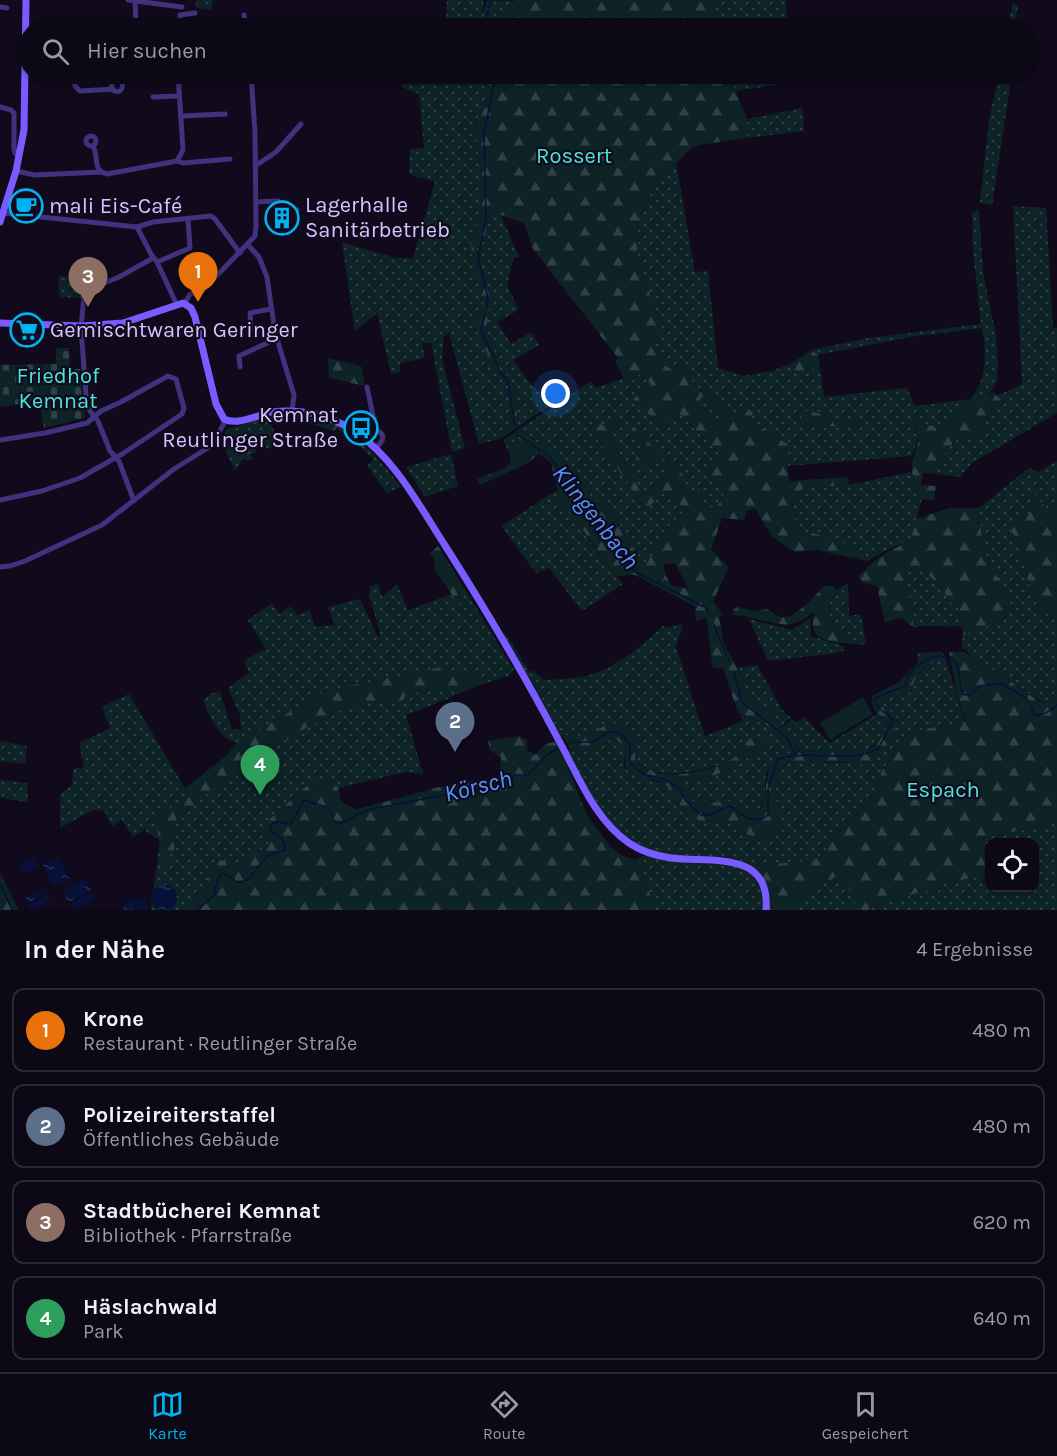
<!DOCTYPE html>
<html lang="de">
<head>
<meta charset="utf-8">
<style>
  body { margin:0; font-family:Karla,sans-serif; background:#1a1622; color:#f1f3f6 }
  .controls { position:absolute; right:18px; bottom:18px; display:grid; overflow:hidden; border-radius:12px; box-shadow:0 2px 4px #0004 }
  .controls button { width:54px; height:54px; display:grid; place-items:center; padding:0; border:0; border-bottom:2px solid #2c2934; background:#0c0815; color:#f1f3f6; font:30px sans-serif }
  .you { position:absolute; left:556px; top:394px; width:21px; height:21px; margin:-15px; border:4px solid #fff; border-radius:50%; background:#1a73e8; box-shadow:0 0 0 9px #1a73e833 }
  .badge { display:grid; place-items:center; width:39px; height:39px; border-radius:50%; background:#00b3f0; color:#fff; font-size:20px; font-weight:700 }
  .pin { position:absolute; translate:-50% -50px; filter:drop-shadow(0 2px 3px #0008) }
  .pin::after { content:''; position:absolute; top:32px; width:21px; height:18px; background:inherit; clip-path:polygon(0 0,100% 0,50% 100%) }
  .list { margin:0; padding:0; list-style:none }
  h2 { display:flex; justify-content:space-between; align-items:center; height:78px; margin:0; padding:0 24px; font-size:26px }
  h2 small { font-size:20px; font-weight:400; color:#9a9aa0 }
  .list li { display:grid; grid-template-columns:39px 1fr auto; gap:18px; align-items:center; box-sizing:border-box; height:84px; margin:0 12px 12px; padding:0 12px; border:2px solid #2c2934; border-radius:12px }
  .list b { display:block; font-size:22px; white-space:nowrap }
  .list p { margin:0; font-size:20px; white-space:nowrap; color:#9a9aa0 }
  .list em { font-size:20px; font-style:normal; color:#9a9aa0 }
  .icon { flex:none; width:33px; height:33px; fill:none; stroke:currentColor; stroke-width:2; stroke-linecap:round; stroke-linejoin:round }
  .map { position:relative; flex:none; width:1057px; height:910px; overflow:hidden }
  .search { position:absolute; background:#0c0815; box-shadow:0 2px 4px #0004; left:18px; right:18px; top:18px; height:66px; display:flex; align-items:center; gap:15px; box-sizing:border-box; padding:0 21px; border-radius:33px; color:#9a9aa0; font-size:22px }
  .sheet { height:462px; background:#0c0815 }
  nav { display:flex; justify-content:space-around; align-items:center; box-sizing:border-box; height:84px; border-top:2px solid #2c2934; background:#0c0815; font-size:16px; color:#9a9aa0 }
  nav a { display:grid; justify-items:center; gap:3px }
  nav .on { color:#00b3f0 }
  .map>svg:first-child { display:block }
</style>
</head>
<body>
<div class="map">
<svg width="1057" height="910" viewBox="0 0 1057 910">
  <defs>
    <pattern id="green-dots" width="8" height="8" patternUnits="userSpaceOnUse" patternTransform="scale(1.5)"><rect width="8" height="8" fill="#0d2326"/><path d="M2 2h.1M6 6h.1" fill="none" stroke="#2f4147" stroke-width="1.8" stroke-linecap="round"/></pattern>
    <pattern id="forest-firs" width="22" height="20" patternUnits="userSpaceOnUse" patternTransform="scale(1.5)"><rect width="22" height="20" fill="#0d2326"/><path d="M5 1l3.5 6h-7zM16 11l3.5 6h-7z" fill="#2f4147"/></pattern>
    <pattern id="cemetery-stones" width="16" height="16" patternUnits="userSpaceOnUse" patternTransform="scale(1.5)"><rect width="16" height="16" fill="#0d2326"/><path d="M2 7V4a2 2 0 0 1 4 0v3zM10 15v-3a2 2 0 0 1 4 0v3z" fill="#2f4147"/></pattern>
    <pattern id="water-ripples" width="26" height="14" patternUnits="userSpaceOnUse" patternTransform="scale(1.5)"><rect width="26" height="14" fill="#061039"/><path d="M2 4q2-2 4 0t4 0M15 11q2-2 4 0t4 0" fill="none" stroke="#293157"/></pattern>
  </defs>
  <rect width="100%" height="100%" fill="#100a1c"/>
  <g fill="url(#green-dots)" fill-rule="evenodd">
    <polygon points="196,0 213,0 211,10 195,7"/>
    <polygon points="447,0 484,0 482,15 487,0 515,1 500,25 482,21 480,28 446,28"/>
    <polygon points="711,0 786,0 787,28 717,28"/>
    <polygon points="1013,3 1018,6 1014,28 1008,28"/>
    <polygon points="406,74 438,74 445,75 445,74 490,74 487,100 475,124 482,179 481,216 471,240 483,303 492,305 476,248 484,241 488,216 501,215 519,257 513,259 507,285 519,310 497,322 511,344 531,332 539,345 514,360 525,377 551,405 518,427 515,388 495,358 494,350 485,329 476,317 496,372 508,385 512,431 499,439 479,444 449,333 444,336 442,359 465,448 452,452 431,343 422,343 425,358 400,363 400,373 391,374 377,313 355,331 342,242 395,258 413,258 435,182 409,174 410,149 424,148 419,94 401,87"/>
    <polygon points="729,74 788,74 789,83 736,91"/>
    <polygon points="999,74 1012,74 992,205 980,203 989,120"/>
    <polygon points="803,108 804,131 747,138 747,119"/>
    <path d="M676 163 695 272 708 271 718 368 743 376 771 371 791 364 795 371 820 368 824 397 907 388 915 406 971 399C987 379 987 352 982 328L910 337 818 355 811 350 868 338 981 324 973 251 972 212 979 210 983 272 996 336 998 364 997 381 980 410 970 400 942 428 914 422 918 438 912 456 787 466 789 445 748 421 744 404 735 417 713 395 708 398 728 419 718 425 706 415 709 406 704 411 699 400 707 387 702 392 665 365 654 344 645 282 637 253 638 220 654 187ZM808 410 839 420 861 421V427L816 426Z"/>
    <polygon points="1013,206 1046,208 1053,328 1057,328 1057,413 972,463 960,477 930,473 959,435 982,438 988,411 1001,400 997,396 1022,384"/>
    <path d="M58 276 74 277C73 286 82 289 81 298L60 297Z"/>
    <path d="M642 373 652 386 634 399 678 412 722 456 707 473 724 494 716 509 694 502 699 490 690 496C680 488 679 476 672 467 660 454 644 442 631 430L670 473 643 493 609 436 618 420 603 428 598 421 590 427 644 509 667 490 685 510 665 530 654 553 643 566 623 533 618 518 589 494 575 470 519 429 591 381 595 388 624 378 629 381Z"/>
    <path d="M294 414 269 420 280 444 267 449 263 441 254 445 257 452 251 454 253 459 247 461 244 457 235 471C230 459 217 441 227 429L264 418Z"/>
    <path d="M339 425C365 442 382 462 401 487L387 493 367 466 374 459 336 427Z"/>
    <polygon points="512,434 538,454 535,457 519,445 514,461 511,461 510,454 503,440"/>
    <polygon points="451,454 458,486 425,497 406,467"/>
    <path d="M1057 461V502L1049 512 1033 492 1029 514 1008 527C1021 540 1023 558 1026 575 1029 587 1035 598 1041 610L1057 616V692L1044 703 991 668 975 662 965 649H961L963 635 1007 617 1012 607 983 549 979 508 1030 467 1037 473Z"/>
    <polygon points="911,472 914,478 911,486 922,499 911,539 881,553 868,561 858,559 856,554 823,536 799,530 792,503 799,499 800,488 849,485"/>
    <polygon points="557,490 561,505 577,522 593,546 623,584 582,611 549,568 536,573 501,526"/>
    <path d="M913 569H921L940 585 950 602 960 606 959 626C942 627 930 625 913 627 915 608 906 593 904 575Z"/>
    <path d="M378 583 382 597 397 584 408 610 452 594 458 603 463 600V586L514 670 508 676 483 684 478 674 448 675 325 691 237 743C217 737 210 717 203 700L212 693 220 692 232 729 241 730 240 715 228 688 249 673 244 661 262 650 267 651 248 620 272 603 279 614 291 606 297 615 310 610 315 627 335 625 328 607 360 599 378 637 381 636 369 595 370 586Z"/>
    <path d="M848 583 849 616 861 614 866 645 844 643V638C831 619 820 613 837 592L836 590Z"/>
    <polygon points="810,618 811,636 843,646 845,650 836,653 768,661 749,619 792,630"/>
    <path d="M683 624 676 647 705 736 743 721 741 715C759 722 789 731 792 753L777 754 766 774 764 799 757 813C735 808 722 794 698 804L691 800 682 784V781C722 779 733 766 765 747L738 755 728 762 713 767 691 772 671 774 650 771 635 761 636 747 605 726 583 738 566 735 561 737 533 683 529 679 503 635 505 633 530 672 534 671 544 680C559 679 575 679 590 675 614 669 645 643 663 626L666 628Z"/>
    <path d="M946 660 965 723 908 732 882 771 871 799 838 832 819 859 809 861 749 866 736 859 726 857C708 856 689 858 671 855 614 847 591 796 568 750L589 748 606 743 611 739H616L625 747 624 767 629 772 664 784 675 792 679 804 702 822 723 820 759 841 779 824C777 811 771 773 785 765 794 760 803 764 812 764 832 764 838 759 858 766 863 762 866 764 871 761 887 754 898 733 896 716L883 705 882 698 902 692 909 693C915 674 925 662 946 660Z"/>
    <path d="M757 665 783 711 791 718 780 727 774 720 773 711C761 709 749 699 741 690L744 683 738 668Z"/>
    <polygon points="477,681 448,699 406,715 423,774 405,772 338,788 341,802 356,810 397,798 223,910 151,910 160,840 146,832 147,829 133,837 122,820 112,826 104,811 93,810 60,828 60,794 72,785 73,769 84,767 79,743 110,728 102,707 129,694 186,790 317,701"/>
    <polygon points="877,714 888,724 880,740 865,751 856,752 833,750 800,752 792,739 783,730 791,727 804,717 829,743"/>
    <polygon points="0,741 27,746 25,764 0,761"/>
    <polygon points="0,780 27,783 28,802 0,798"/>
    <polygon points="1057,822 1057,910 867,910 925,890 936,893 944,884 989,874 990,888 1034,888 1034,842 990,842 989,859 982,849 981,841 986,837 1035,828"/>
    <path d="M645 855C672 859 733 855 752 876 762 886 763 897 763 910H655L641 867 635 860Z"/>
    <polygon points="835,877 845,883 859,900 847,910 791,910 810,889"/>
  </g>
  <g fill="url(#forest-firs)" fill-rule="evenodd">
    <polygon points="515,0 711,0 717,28 480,28 481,21 500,25"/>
    <path d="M490 74H729L747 119V138L699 145 691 148 654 187 638 220 637 253 660 328 654 344 665 365 673 371 682 367 701 392 707 387 709 391 699 400 704 411 710 406 711 410 706 415 718 425 728 419 708 397 712 394 735 417 744 404 753 413 749 421 789 445 787 466 789 481 848 477 849 485 800 488 799 499 792 504 799 530C817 535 852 538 858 559L817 550 795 552 772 537 755 508 747 511 744 520 722 518 711 550 729 567 713 601 723 615 719 616 724 644 744 682 741 690C750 700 762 709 775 712L774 720 781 728 792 719 797 722 791 728 783 730 792 739 799 752C810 753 821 750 833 750 865 750 871 759 888 724 880 715 870 710 872 696L899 682 917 664 918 653 942 652 946 660C920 663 918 674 908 694L902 692 882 698 883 705 896 716C898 733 887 756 870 762 865 764 862 763 857 767 845 758 830 762 816 764 805 765 795 759 785 765 780 768 779 773 778 777 777 783 775 790 776 796 777 816 786 834 759 841L723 820 702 822C695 818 684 813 680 805 675 795 673 790 663 783 651 776 634 779 625 767V747L616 739H611C600 748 583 751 570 749L563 736 577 735 583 738 604 726 606 721C618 724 633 727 636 741 637 748 635 754 635 761 640 764 645 770 651 771 675 780 718 770 738 755L737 752 742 743C750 739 759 733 766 740L765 747C734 765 722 779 683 781L682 784 691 800 698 804 706 800 716 802 727 800 756 813C771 800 761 773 777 754L792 753 787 740 765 724 738 713 723 668H714L712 665 707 618 696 621 695 606 635 575 616 576 577 522 561 505 551 463 512 434 519 429 575 470 589 494 618 518 623 533 643 565 654 553 665 530 685 510 667 490 645 510 590 427 598 421 604 427 618 419 622 427 609 437 643 493 670 473 655 458 645 467 636 459 643 443 631 430 634 427 673 469 677 468 687 480 681 487 690 496 699 489 702 495 694 502 716 509 724 494 706 473 722 456 678 412 663 427 633 399 652 386 642 373 628 381 624 378 615 362 618 358 533 249 524 223 501 215 488 216 484 241 476 249 492 305 489 310 483 303 472 257 471 240 481 216 482 179 475 124 487 100ZM675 563 688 588 672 586 666 576 663 564Z"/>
    <polygon points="483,310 490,315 485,329 494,350 495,359 515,388 518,427 512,431 508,385 496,372 478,333 475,317"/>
    <polygon points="811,350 818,355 820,368 795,372 791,364"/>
    <polygon points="328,358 361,366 365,386 329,378"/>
    <path d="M992 391 1001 400 988 411 982 438 959 435 930 473H923L921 485 936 486 934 500 922 499 911 486 914 478C907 461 919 451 918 437 918 432 915 426 913 422L942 428 970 400 984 395 982 407Z"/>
    <polygon points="808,410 839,420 861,421 861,427 816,426 801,424 801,416"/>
    <polygon points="294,414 339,425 334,431 296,419"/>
    <polygon points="519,445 535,457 528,463 480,485 477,479 506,468 511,461 514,460 511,451"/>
    <path d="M1033 492 1049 511 1057 502V616L1041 610C1035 598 1029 587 1026 574 1023 557 1021 539 1007 527L1029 514Z"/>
    <path d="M949 508H979L983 549 1012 606 1009 615 986 627 963 635V629L959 626 960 606 950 602 940 585 921 569H912L904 575C906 593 915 608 913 627L902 618 885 622 877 586 863 583 858 576 878 558 911 539 916 519Z"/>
    <polygon points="438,546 463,586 463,600 458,604 434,568 435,560 430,553"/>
    <path d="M824 586H833L837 592C820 613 830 619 844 638V643C824 641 808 638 814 614L812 613C785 637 765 616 733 615V610L737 607 756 611 767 609 780 617H789L805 606Z"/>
    <polygon points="949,652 965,652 975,662 991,668 1042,703 1045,703 1057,692 1057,822 1035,828 984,837 981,842 982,849 989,859 989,874 944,884 935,894 925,890 867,910 847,910 858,900 845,883 835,877 810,889 791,910 769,910 767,890 749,866 809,861 820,858 838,832 871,799 882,771 908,732 966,722 958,698"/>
    <polygon points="442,667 448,675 479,674 483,684 456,695 451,688 407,694 401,702 386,706 384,700 343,709 309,726 243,766 176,819 174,850 162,866 156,818 188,795 185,788 226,756 237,743 325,691"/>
    <polygon points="519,736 527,740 527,750 535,755 545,744 555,742 566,763 587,815 610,846 621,855 635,860 641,867 655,910 183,910 190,900 201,896 217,860 242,864 270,843 265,830 269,820 310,783 327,781 338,787 341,802 356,810 439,787 499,777 501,757 490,750 488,741"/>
    <polygon points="0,872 2,877 19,910 0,910"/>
  </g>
  <polygon fill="url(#cemetery-stones)" points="56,348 69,348 70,369 80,369 85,418 44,428 39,401 0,407 0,365 56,364"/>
  <polygon fill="#0d2326" points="863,697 873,714 830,740 820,723"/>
  <g fill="url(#water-ripples)">
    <polygon points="34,858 38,866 24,873 19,865"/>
    <polygon points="58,858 69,879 53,885 43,865"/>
    <polygon points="85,878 88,884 65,895 62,890"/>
    <circle cx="164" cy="898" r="13"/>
    <polygon points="89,885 91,891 68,902 65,896"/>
    <polygon points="45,888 48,893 27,903 25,898"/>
    <polygon points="92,893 95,899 72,910 69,904"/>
    <polygon points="49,895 51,900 31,910 28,904"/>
    <polygon points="135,898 145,902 149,910 122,910 126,902"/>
  </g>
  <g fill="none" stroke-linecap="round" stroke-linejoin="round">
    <g stroke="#061039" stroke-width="1.5">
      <polyline points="484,28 491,0"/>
      <polyline points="487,307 488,298 478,258 486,219 484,133 496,74"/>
      <polyline points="485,314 481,331 500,371 508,382 515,426"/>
      <polyline points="518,435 550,457 634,571 706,608 709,613"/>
      <polyline points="713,623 729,660"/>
      <polyline points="734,672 742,702 787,738 796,756"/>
      <path d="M565 745 572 742H593L611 731 619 733 630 744V762L637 770 644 774 663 779 680 788 685 800 701 815H709L730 806 747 818 760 820 768 815V789L778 759C811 749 848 764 878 749L893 721C889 711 874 712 875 698L905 686 908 675 928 658 940 656 954 660C963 671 957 684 964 695L972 694 979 686 1001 683 1027 699 1035 716 1046 713 1057 705"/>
      <polyline points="0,884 12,910"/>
      <path d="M198 910 215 894 217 880 221 874 228 875 237 882C253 883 255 866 266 858 271 854 279 852 285 850V843L278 835 270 831 272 824 278 822 291 824 304 800 329 808 335 823H342L367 810 464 791 481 782 502 785 515 775H528L547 755 558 748"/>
    </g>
    <g stroke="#40327e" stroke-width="5">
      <polyline points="128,0 182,7"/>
      <polyline points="135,0 136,28"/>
      <polyline points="0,7 7,8"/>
      <polyline points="244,15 246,28"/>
      <polyline points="180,28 180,15 195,13"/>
      <polyline points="74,74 75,86 80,91 113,89"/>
      <circle cx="117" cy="86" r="5.5"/>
      <polyline points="153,97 179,96"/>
      <polyline points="0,107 11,110 14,113 14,148 15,153 19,158"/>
      <polyline points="181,116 225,114"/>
      <circle cx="91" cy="141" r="5"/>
      <path d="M93 146C99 157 92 170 107 174L177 161 183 163 230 159"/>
      <polyline points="177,161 183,150 178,74"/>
      <polyline points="255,166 276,152 301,124"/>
      <polyline points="16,171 35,175 101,172"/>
      <polyline points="256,202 278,201 297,210"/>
      <polyline points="3,213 137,227 153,222 211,216 215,219 240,253"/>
      <polyline points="137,227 151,254 157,262 176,303"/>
      <polyline points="248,245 259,257 267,277 275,332 294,395 292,411"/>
      <polyline points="157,262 190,248 188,219"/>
      <polyline points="185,303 190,294 202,291 255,236 256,225 255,133 251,74"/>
      <polyline points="251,330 250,313 271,309"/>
      <polyline points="240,367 239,356 276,339"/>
      <path d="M367 387 376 430C388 435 382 443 375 448"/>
      <polyline points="362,437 376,430"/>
      <polyline points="0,440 45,433 87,423 101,411 121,402 168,376 176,379 184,408 182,414 122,454 80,478 42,491 0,500"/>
      <polyline points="134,501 119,461 110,451 98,421 87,407 81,329 84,295 87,290 119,277 153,258"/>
      <polyline points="0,567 10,566 25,561 102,525 174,469 211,446 226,420"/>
    </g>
    <g stroke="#795cff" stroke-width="7">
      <polyline points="0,222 16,171 24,130 26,0"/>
      <path d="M0 323 82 326 123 323 183 303 191 308 195 317 216 404 224 419C238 426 257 415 272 412 300 408 330 415 354 431 395 458 420 507 446 547 486 610 524 674 558 739 578 775 594 819 629 843 641 851 656 856 671 858 709 863 771 849 766 910"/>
    </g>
  </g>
  <defs>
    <symbol id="cafe-ring" viewBox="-11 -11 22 22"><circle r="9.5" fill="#100a1c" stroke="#00b3f0" stroke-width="1.5"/><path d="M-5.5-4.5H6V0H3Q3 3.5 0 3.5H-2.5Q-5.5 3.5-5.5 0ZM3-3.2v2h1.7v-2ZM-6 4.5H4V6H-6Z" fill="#00b3f0"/></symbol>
    <symbol id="building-ring" viewBox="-11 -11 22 22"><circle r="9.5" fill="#100a1c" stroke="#00b3f0" stroke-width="1.5"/><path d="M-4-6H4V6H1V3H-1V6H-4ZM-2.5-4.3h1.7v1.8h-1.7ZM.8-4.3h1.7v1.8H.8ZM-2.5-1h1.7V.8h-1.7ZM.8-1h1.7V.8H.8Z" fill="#00b3f0"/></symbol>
    <symbol id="supermarket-ring" viewBox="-11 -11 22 22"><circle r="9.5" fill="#100a1c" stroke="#00b3f0" stroke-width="1.5"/><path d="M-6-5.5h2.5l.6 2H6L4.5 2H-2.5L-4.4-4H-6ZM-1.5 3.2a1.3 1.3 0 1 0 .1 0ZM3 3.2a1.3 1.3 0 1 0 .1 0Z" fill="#00b3f0"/></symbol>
    <symbol id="bus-ring" viewBox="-11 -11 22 22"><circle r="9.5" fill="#100a1c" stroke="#00b3f0" stroke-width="1.5"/><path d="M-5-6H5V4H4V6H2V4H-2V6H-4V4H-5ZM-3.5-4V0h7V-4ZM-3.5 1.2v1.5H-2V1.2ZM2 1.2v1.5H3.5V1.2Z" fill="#00b3f0"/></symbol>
  </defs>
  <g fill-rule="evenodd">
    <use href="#cafe-ring" x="7" y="187" width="38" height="38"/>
    <use href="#building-ring" x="263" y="199" width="38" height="38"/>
    <use href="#supermarket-ring" x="8" y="311" width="38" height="38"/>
    <use href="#bus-ring" x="342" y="409" width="38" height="38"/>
  </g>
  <g text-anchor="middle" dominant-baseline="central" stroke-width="4.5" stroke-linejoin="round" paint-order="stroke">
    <g font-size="22" fill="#4be5d6" stroke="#100a1c">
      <text x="574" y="156">Rossert</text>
      <text x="58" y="376">Friedhof<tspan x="58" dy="25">Kemnat</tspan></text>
      <text x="943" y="790">Espach</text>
    </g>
    <g font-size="22" fill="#d4c5ff" stroke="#100a1c" text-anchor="start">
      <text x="305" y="205">Lagerhalle<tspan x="305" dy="25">Sanitärbetrieb</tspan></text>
      <text x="49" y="206">mali Eis-Café</text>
      <text x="50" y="330">Gemischtwaren Geringer</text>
      <text x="338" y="415" text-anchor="end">Kemnat<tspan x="338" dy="25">Reutlinger Straße</tspan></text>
    </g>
    <g font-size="24" font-style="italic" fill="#5395ff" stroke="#100a1c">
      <text transform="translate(596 517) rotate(52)">Klingenbach</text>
      <text transform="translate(478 786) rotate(-14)">Körsch</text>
    </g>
  </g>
</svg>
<div class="controls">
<button><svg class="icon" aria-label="locate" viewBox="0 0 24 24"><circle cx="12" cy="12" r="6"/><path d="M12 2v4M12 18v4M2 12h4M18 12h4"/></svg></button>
</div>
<div class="you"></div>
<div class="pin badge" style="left:198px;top:302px;background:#e8710a">1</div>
<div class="pin badge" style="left:455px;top:752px;background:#5c6f8a">2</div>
<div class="pin badge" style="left:88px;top:307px;background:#8d6e63">3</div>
<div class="pin badge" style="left:260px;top:795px;background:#2e9e5b">4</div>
<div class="search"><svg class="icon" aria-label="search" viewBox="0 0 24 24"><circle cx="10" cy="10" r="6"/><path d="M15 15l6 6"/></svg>Hier suchen</div>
</div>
<section class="sheet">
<h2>In der Nähe<small>4 Ergebnisse</small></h2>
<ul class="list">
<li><span class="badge" style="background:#e8710a">1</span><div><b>Krone</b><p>Restaurant · Reutlinger Straße</p></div><em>480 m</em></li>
<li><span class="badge" style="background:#5c6f8a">2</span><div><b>Polizeireiterstaffel</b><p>Öffentliches Gebäude</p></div><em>480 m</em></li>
<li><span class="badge" style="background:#8d6e63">3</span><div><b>Stadtbücherei Kemnat</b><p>Bibliothek · Pfarrstraße</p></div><em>620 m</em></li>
<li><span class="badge" style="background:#2e9e5b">4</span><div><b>Häslachwald</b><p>Park</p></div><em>640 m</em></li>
</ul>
</section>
<nav>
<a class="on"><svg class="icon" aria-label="map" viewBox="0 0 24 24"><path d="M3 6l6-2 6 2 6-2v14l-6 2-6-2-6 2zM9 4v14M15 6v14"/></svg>Karte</a>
<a><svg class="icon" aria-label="directions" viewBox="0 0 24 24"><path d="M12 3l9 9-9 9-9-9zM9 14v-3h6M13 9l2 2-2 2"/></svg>Route</a>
<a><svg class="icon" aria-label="saved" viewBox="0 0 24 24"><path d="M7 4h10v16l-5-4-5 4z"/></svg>Gespeichert</a>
</nav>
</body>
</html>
